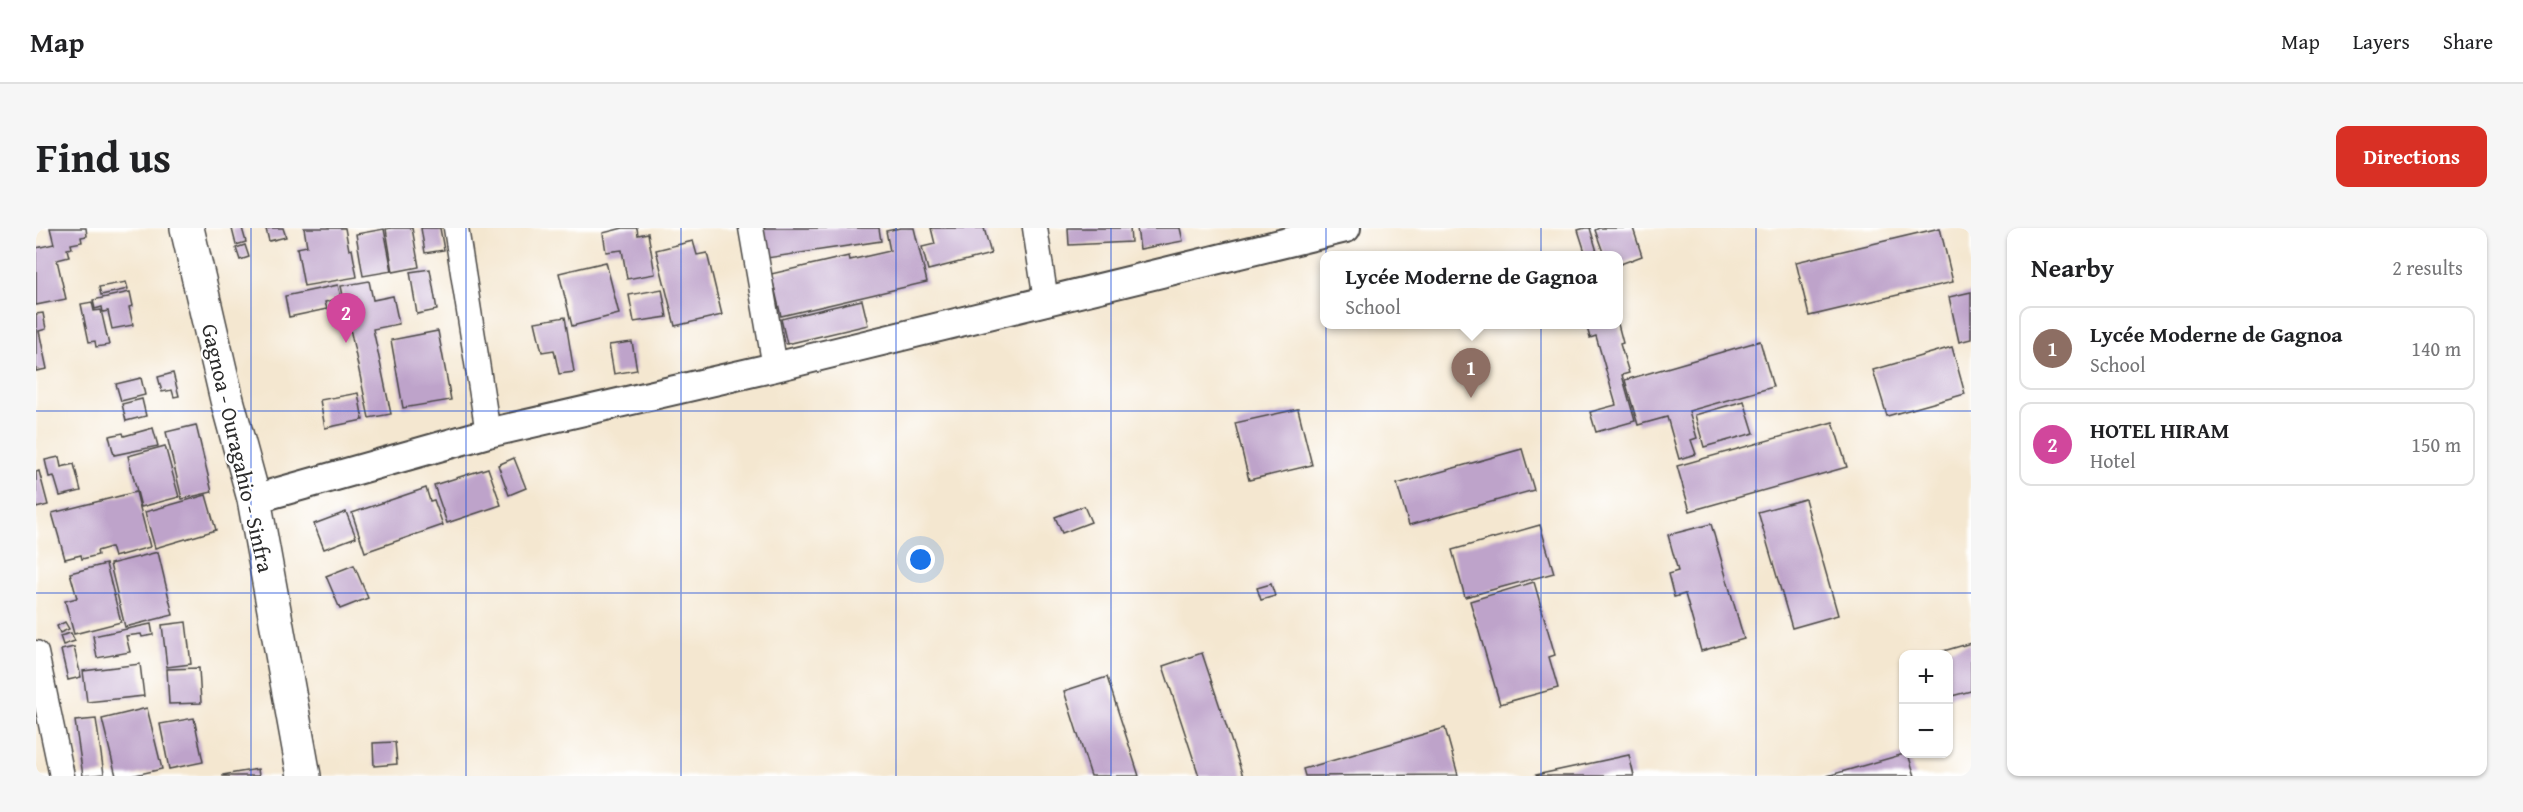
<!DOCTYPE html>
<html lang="en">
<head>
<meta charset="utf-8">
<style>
  body { margin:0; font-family:"Gentium Book Plus",serif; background:#f6f6f6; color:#202124 }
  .controls { position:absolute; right:18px; bottom:18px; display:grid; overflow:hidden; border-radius:12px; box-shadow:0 2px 4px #0004 }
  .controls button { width:54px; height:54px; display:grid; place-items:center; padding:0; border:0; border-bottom:2px solid #e0e0e0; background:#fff; color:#202124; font:30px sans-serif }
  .you { position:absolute; left:885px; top:332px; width:21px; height:21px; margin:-15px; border:4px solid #fff; border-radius:50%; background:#1a73e8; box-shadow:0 0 0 9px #1a73e833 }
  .badge { display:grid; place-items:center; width:39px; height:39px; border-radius:50%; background:#d93025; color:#fff; font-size:20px; font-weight:700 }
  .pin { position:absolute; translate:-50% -50px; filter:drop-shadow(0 2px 3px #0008) }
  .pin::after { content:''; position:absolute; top:32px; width:21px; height:18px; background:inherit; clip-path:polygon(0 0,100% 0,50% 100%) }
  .popup { position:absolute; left:1284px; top:23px; width:303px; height:78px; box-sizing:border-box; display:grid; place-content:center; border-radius:12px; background:#fff; filter:drop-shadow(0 2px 4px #0005); font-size:20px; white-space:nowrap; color:#757577 }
  .popup b { font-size:22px; color:#202124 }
  .popup::after { content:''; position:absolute; left:50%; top:100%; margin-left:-12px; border:12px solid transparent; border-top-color:#fff }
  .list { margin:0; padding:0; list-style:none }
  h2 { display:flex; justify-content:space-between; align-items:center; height:78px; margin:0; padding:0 24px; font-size:26px }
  h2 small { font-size:20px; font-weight:400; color:#757577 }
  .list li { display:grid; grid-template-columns:39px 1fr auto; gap:18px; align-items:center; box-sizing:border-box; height:84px; margin:0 12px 12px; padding:0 12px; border:2px solid #e0e0e0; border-radius:12px }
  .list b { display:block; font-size:22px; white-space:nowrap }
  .list p { margin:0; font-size:20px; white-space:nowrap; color:#757577 }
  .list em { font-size:20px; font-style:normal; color:#757577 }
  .map { position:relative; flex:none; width:1935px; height:548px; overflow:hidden; border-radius:12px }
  header { display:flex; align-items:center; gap:36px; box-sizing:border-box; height:84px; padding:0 30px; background:#fff; border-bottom:2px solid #e0e0e0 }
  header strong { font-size:28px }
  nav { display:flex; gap:33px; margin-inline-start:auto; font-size:21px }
  .intro { display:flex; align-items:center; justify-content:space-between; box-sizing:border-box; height:144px; padding:0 36px }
  h1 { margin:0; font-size:42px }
  .button { padding:15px 27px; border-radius:12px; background:#d93025; color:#fff; font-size:21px; font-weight:700 }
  main { display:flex; gap:36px; padding:0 36px }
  aside { flex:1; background:#fff; border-radius:12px; box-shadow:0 2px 4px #0004 }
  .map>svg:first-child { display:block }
</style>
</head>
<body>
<header>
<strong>Map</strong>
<nav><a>Map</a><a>Layers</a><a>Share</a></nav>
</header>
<div class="intro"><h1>Find us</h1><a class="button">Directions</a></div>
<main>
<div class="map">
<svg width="1935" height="548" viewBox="0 0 1935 548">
  <rect width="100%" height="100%" fill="#fff"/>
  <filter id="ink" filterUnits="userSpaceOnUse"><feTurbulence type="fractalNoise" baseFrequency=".0167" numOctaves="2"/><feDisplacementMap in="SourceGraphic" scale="12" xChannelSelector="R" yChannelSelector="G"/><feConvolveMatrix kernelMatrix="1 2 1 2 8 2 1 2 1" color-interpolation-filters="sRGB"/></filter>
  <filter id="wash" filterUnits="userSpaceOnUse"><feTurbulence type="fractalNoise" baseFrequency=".008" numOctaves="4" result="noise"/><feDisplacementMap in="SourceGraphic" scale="24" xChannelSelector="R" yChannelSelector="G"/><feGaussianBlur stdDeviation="1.35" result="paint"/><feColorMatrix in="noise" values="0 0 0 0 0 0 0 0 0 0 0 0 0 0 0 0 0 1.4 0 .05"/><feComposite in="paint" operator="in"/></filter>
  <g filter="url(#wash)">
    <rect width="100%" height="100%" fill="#f4e7d0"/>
    <g id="blocks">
      <g fill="#bea3ca">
        <polygon points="14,0 50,0 51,8 45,9 46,14 35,16 36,20 31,21 33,29 21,32 30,71 0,77 0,20 18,16"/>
        <polygon points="198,0 206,0 210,14 200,17 196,1"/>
        <polygon points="235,0 247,0 250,9 233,13 230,1"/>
        <polygon points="268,0 309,0 313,22 316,21 321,49 268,58 261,20 271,18"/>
        <polygon points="355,0 376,0 383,39 357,44 350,1"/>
        <polygon points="385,0 404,0 408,22 389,25"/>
        <polygon points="587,0 601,0 602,7 612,5 619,46 591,51 586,22 570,24 567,5"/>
        <polygon points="727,0 843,0 845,13 731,30"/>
        <polygon points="864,0 878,0 891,54 745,88 735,46 813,28 814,32 854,23 850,3"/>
        <polygon points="895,0 948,0 955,26 892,42 886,19 899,16"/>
        <polygon points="1032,0 1094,0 1095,14 1033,17"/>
        <polygon points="1101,0 1144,0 1147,13 1104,21"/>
        <polygon points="1549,0 1554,0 1562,27 1550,27 1542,2"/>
        <polygon points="1563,0 1597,0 1606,28 1582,37 1582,27 1568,27 1559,2"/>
        <polygon points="1904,0 1917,54 1773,88 1760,34"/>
        <polygon points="348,1 356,43 327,48 320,6"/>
        <polygon points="657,13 661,27 671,25 686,87 639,98 620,22"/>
        <polygon points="209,17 213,29 204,32 200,20"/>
        <polygon points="570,34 583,86 536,98 523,45"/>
        <polygon points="394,41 401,82 381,86 374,44"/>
        <polygon points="333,53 337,72 357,68 363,96 337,101 355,186 333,190 305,58"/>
        <polygon points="90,54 92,61 65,67 63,59"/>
        <polygon points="302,57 305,70 289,74 291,81 253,89 249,68"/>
        <polygon points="626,61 631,89 598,94 593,67"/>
        <polygon points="94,64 97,78 93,79 97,97 76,101 72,83 67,84 66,79 59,81 57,72"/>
        <polygon points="1935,64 1935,111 1923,114 1913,69"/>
        <polygon points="826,72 832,97 751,116 745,91"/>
        <polygon points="56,74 58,83 65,82 73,117 60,119 59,113 53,114 45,76"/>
        <polygon points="7,85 10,101 3,103 11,141 0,143 0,86"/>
        <polygon points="529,89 538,144 523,146 518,122 506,124 499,94"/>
        <polygon points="1550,96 1582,96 1587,115 1584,116 1593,145 1586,147 1599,193 1560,204 1554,184 1580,177 1560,108 1554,110"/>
        <polygon points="402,103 415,172 367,180 355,112"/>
        <polygon points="1724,113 1737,159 1653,183 1661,210 1655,212 1660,226 1643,231 1631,189 1602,197 1589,152"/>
        <polygon points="596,114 601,142 578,146 573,117"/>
        <polygon points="1916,119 1929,166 1851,188 1837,142"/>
        <polygon points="137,145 143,168 138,169 136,162 126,164 122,149"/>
        <polygon points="105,150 109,167 85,173 80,156"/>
        <polygon points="322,165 327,192 289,200 284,172"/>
        <polygon points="106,171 110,188 90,193 86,176"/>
        <polygon points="1708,173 1718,205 1668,219 1659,187"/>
        <polygon points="1262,181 1276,237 1213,252 1199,195"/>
        <polygon points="1797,194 1811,239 1654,283 1641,238"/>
        <polygon points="160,197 176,264 146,271 130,204"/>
        <polygon points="117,200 122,218 78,227 73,208 87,205 88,208"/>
        <polygon points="129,218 143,269 105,279 92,228"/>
        <polygon points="1486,221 1498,262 1373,297 1361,256"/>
        <polygon points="23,229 25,239 38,236 45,263 24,268 18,248 13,249 9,232"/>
        <polygon points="478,230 490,260 473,267 462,237"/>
        <polygon points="452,240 465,277 411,295 398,257"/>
        <polygon points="3,243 12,277 0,280 0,244"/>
        <polygon points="390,260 394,273 398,272 407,297 329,324 316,285"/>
        <polygon points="100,264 114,319 78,329 75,319 61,323 62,327 46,331 45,327 29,331 16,285"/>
        <polygon points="170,267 180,302 119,320 109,284"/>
        <polygon points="1769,271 1802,387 1756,400 1722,284"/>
        <polygon points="1048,278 1055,294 1026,305 1019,289"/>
        <polygon points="310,284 320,309 288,321 278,296"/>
        <polygon points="1675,296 1708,411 1665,423 1649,366 1638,369 1632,346 1642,343 1632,307"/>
        <polygon points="1504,297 1518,345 1429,369 1416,322"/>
        <polygon points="122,324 137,387 89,399 74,336"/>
        <polygon points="70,336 85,394 38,406 29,373 41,370 34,345"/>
        <polygon points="318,337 332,370 304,381 290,348"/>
        <polygon points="1498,354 1519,427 1513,429 1522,460 1464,476 1434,373"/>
        <polygon points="1235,356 1239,368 1225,372 1221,360"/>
        <polygon points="29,394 33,401 24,405 21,398"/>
        <polygon points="150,394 155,436 131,439 126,397"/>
        <polygon points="115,396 117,407 106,409 105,406 90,408 94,424 61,430 57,408"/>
        <polygon points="35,405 39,413 27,417 24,408"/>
        <polygon points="1935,415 1935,463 1912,469 1912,427 1897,426"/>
        <polygon points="38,419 45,449 32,452 25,422"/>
        <polygon points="1166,425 1207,548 1163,548 1127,438"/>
        <polygon points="104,436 108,468 51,474 47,443"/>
        <polygon points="163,440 165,475 133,476 131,441"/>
        <polygon points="1071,449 1103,548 1055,548 1028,463"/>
        <polygon points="111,480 126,541 95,548 80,548 66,491"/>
        <polygon points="158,490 167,534 133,541 124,496"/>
        <polygon points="60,491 68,546 47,548 39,493"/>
        <polygon points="1409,500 1422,547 1269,548 1267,541"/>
        <polygon points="359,514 361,536 338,538 337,515"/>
        <polygon points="1868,526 1872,526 1879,548 1791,548"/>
        <polygon points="1593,527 1598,548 1501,548 1500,547"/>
        <polygon points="222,541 223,548 187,548 187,547"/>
      </g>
    </g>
  </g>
  <g filter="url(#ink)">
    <use href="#blocks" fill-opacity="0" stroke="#494744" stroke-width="1.5"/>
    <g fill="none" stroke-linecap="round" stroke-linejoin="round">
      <defs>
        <g id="minor">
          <polyline points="420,0 452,205"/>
          <polyline points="715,0 739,139"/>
          <polyline points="999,0 1010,73"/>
          <polyline points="0,425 26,548"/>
        </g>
        <polyline id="tertiary" points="218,271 452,205 739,139 1310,0"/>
        <polyline id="secondary" points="151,0 191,172 218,271 268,548"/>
      </defs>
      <use href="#minor" stroke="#494744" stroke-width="27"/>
      <use href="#tertiary" stroke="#494744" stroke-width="32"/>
      <use href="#secondary" stroke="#494744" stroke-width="36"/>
      <use href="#minor" stroke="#fff" stroke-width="24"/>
      <use href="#tertiary" stroke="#fff" stroke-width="28"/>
      <use href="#secondary" stroke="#fff" stroke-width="33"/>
    </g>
  </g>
  <path fill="none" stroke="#1d4ed8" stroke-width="1.5" stroke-opacity="0.55" d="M215 0V548M430 0V548M645 0V548M860 0V548M1075 0V548M1290 0V548M1505 0V548M1720 0V548M0 183H1935M0 365H1935"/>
  <g text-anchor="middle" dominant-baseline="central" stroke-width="4.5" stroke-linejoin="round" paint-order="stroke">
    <g font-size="22" fill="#2b2b2b" stroke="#fff">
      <text transform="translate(202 220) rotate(77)">Gagnoa - Ouragahio - Sinfra</text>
    </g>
  </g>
</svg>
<div class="controls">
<button>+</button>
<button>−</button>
</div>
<div class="you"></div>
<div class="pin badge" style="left:1435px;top:170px;background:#8d6e63">1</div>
<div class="popup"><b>Lycée Moderne de Gagnoa</b>School</div>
<div class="pin badge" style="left:310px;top:115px;background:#d1479c">2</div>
</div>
<aside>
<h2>Nearby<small>2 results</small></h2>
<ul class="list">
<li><span class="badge" style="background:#8d6e63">1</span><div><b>Lycée Moderne de Gagnoa</b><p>School</p></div><em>140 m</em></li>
<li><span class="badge" style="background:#d1479c">2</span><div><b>HOTEL HIRAM</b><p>Hotel</p></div><em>150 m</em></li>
</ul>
</aside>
</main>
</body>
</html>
